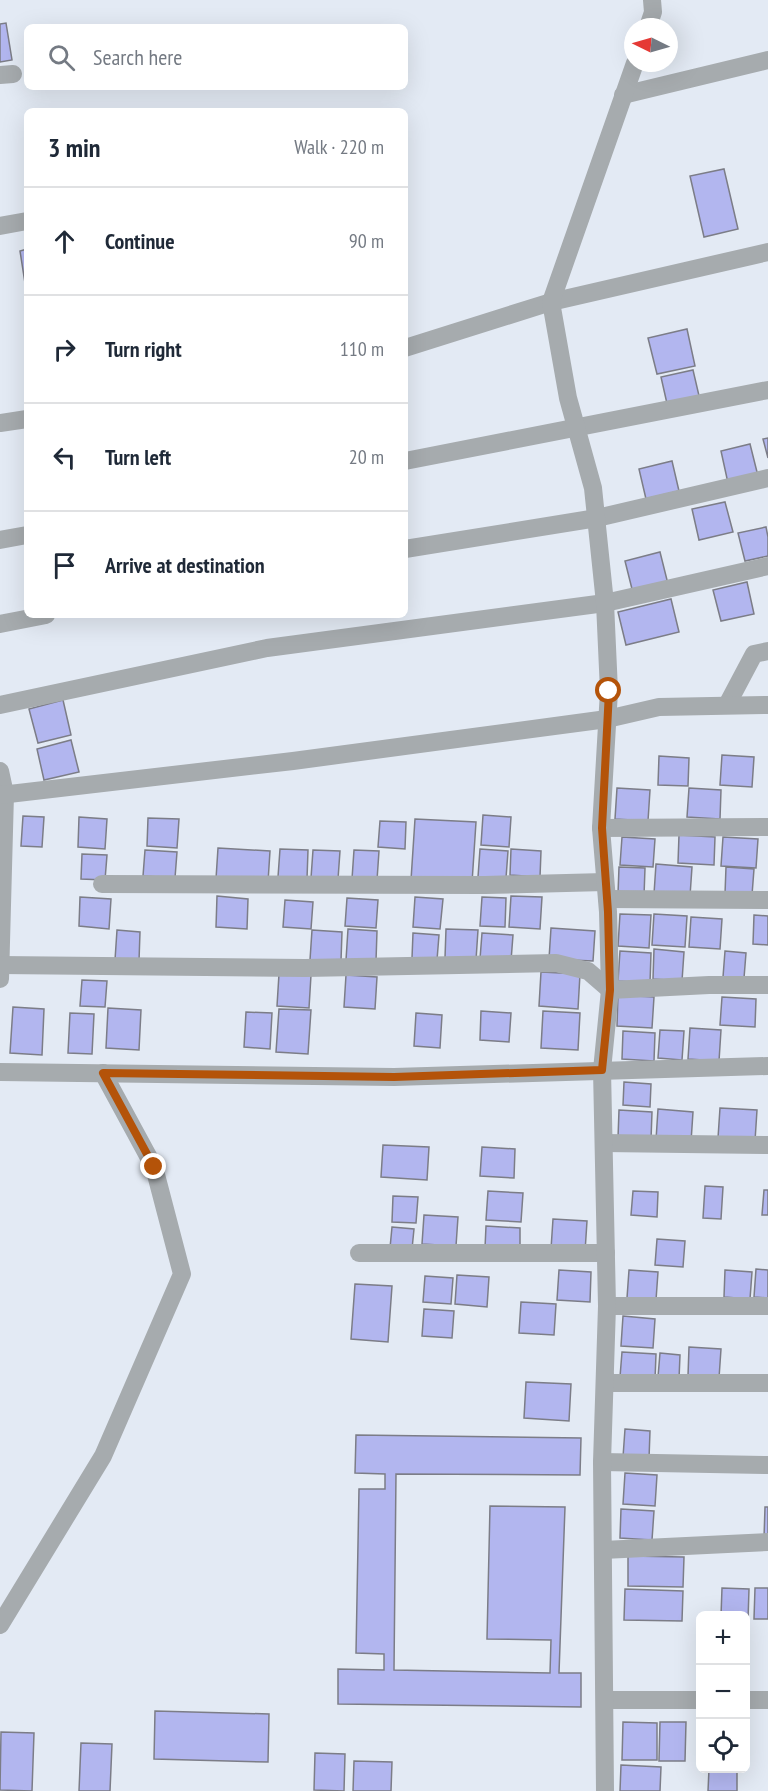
<!DOCTYPE html>
<html lang="en">
<head>
<meta charset="utf-8">
<style>
  body { margin:0; font-family:"PT Sans Narrow",sans-serif; background:#f2f2f3; color:#1f2937 }
  .controls { position:absolute; right:18px; bottom:18px; display:grid; overflow:hidden; border-radius:9px; box-shadow:0 6px 24px #0002 }
  .controls button { width:54px; height:54px; display:grid; place-items:center; padding:0; border:0; border-bottom:2px solid #e0e1e3; background:#fff; color:#1f2937; font:30px sans-serif }
  .compass { position:absolute; left:624px; top:18px; width:54px; height:54px; border-radius:50%; background:#fff; box-shadow:0 6px 24px #0002; rotate:275deg }
  .stop { position:absolute; width:18px; height:18px; margin:-14px; border:4px solid #b45309; border-radius:50%; background:#fff }
  .stop.end { background:#b45309; border-color:#fff; box-shadow:0 2px 6px #0008 }
  .list { margin:0; padding:0; list-style:none }
  h2 { display:flex; justify-content:space-between; align-items:center; height:78px; margin:0; padding:0 24px; font-size:26px }
  h2 small { font-size:20px; font-weight:400; color:#747a83 }
  .list li { display:grid; grid-template-columns:39px 1fr auto; gap:18px; align-items:center; box-sizing:border-box; height:108px; padding:0 24px; border-top:2px solid #e0e1e3 }
  .list b { display:block; font-size:22px; white-space:nowrap }
  .list em { font-size:20px; font-style:normal; color:#747a83 }
  .icon { flex:none; width:33px; height:33px; fill:none; stroke:currentColor; stroke-width:2; stroke-linecap:round; stroke-linejoin:round }
  .map { position:relative; flex:none; width:768px; height:1791px; overflow:hidden }
  .search { position:absolute; background:#fff; box-shadow:0 6px 24px #0002; left:24px; top:24px; width:384px; height:66px; display:flex; align-items:center; gap:15px; box-sizing:border-box; padding:0 21px; border-radius:9px; color:#747a83; font-size:22px }
  .panel { position:absolute; background:#fff; box-shadow:0 6px 24px #0002; left:24px; top:108px; width:384px; height:510px; border-radius:9px }
  .map>svg:first-child { display:block }
</style>
</head>
<body>
<div class="map">
<svg width="768" height="1791" viewBox="0 0 768 1791">
  <rect width="100%" height="100%" fill="#e3eaf4"/>
  <g fill="#b2b6ef" stroke="#7c7d87" stroke-width="1.5">
    <polygon points="6,23 12,60 0,62 0,24"/>
    <polygon points="724,169 738,229 704,237 690,176"/>
    <polygon points="27,249 27,296 20,251"/>
    <polygon points="687,329 695,366 657,374 648,338"/>
    <polygon points="693,370 700,400 668,408 661,377"/>
    <polygon points="768,438 768,458 763,439"/>
    <polygon points="750,444 758,476 728,483 721,451"/>
    <polygon points="672,461 679,491 646,499 639,469"/>
    <polygon points="725,502 733,532 699,540 692,509"/>
    <polygon points="766,527 768,537 768,556 745,561 738,533"/>
    <polygon points="660,552 668,584 633,593 625,561"/>
    <polygon points="747,582 754,614 721,621 713,590"/>
    <polygon points="671,599 679,632 626,645 618,612"/>
    <polygon points="63,700 71,735 38,743 29,709"/>
    <polygon points="71,740 79,772 44,780 37,749"/>
    <polygon points="722,755 754,757 752,787 720,785"/>
    <polygon points="659,756 689,758 688,786 658,785"/>
    <polygon points="617,788 650,790 648,821 615,819"/>
    <polygon points="689,788 721,790 720,819 687,817"/>
    <polygon points="483,815 511,817 509,847 481,845"/>
    <polygon points="23,816 44,817 42,847 21,846"/>
    <polygon points="79,817 107,819 105,849 78,847"/>
    <polygon points="148,818 179,819 177,848 147,846"/>
    <polygon points="415,819 476,822 472,883 411,880"/>
    <polygon points="380,821 406,822 405,849 378,847"/>
    <polygon points="679,835 715,837 714,865 678,863"/>
    <polygon points="622,837 655,839 653,867 620,865"/>
    <polygon points="723,837 758,839 756,868 721,866"/>
    <polygon points="218,848 270,851 268,882 216,879"/>
    <polygon points="280,849 308,850 307,879 278,877"/>
    <polygon points="480,849 508,851 506,878 478,877"/>
    <polygon points="511,849 541,851 540,877 510,875"/>
    <polygon points="145,850 177,852 175,878 143,876"/>
    <polygon points="313,850 340,851 338,879 311,878"/>
    <polygon points="354,850 379,851 377,880 352,879"/>
    <polygon points="82,854 107,855 105,880 81,879"/>
    <polygon points="656,864 692,867 690,896 654,894"/>
    <polygon points="619,867 645,868 644,896 618,894"/>
    <polygon points="726,867 754,869 752,895 725,894"/>
    <polygon points="217,896 248,899 247,929 216,927"/>
    <polygon points="511,896 542,897 540,929 509,927"/>
    <polygon points="80,897 111,899 109,929 79,926"/>
    <polygon points="415,897 443,899 440,929 413,927"/>
    <polygon points="482,897 506,898 505,927 480,926"/>
    <polygon points="347,898 378,900 376,928 345,926"/>
    <polygon points="285,900 313,902 311,929 283,927"/>
    <polygon points="620,914 651,915 649,948 618,946"/>
    <polygon points="654,914 687,916 685,947 652,945"/>
    <polygon points="754,915 768,916 768,945 753,944"/>
    <polygon points="691,917 722,919 720,949 689,947"/>
    <polygon points="551,928 595,931 593,961 549,959"/>
    <polygon points="348,929 377,931 376,961 346,960"/>
    <polygon points="446,929 478,930 476,960 445,958"/>
    <polygon points="117,930 140,932 139,961 115,960"/>
    <polygon points="312,930 342,932 341,961 310,960"/>
    <polygon points="413,933 439,935 437,960 412,958"/>
    <polygon points="482,933 513,935 511,961 480,959"/>
    <polygon points="654,949 684,952 682,981 653,979"/>
    <polygon points="620,951 651,953 650,983 618,981"/>
    <polygon points="725,951 746,953 744,978 723,977"/>
    <polygon points="541,972 580,974 578,1009 539,1006"/>
    <polygon points="279,974 311,975 309,1008 277,1006"/>
    <polygon points="346,975 377,977 375,1009 344,1007"/>
    <polygon points="82,980 107,981 105,1007 80,1006"/>
    <polygon points="618,995 654,997 652,1028 617,1026"/>
    <polygon points="722,997 756,999 755,1027 720,1025"/>
    <polygon points="13,1007 44,1009 42,1055 10,1053"/>
    <polygon points="108,1008 141,1010 139,1050 106,1048"/>
    <polygon points="279,1009 311,1010 308,1054 276,1052"/>
    <polygon points="481,1011 511,1013 509,1042 480,1040"/>
    <polygon points="543,1011 580,1013 578,1050 541,1048"/>
    <polygon points="246,1012 272,1013 270,1049 244,1047"/>
    <polygon points="70,1013 94,1014 92,1054 68,1053"/>
    <polygon points="416,1013 442,1015 440,1048 414,1046"/>
    <polygon points="690,1028 721,1030 719,1061 688,1059"/>
    <polygon points="660,1030 684,1031 682,1060 658,1058"/>
    <polygon points="623,1031 655,1033 654,1061 622,1059"/>
    <polygon points="624,1082 651,1084 650,1107 623,1105"/>
    <polygon points="720,1108 757,1110 755,1141 718,1138"/>
    <polygon points="658,1109 693,1112 691,1142 656,1140"/>
    <polygon points="619,1110 652,1112 651,1140 618,1138"/>
    <polygon points="383,1145 429,1147 427,1180 381,1177"/>
    <polygon points="482,1147 515,1149 514,1178 480,1176"/>
    <polygon points="705,1186 723,1187 721,1219 703,1218"/>
    <polygon points="764,1190 768,1190 768,1215 762,1215"/>
    <polygon points="488,1191 523,1193 521,1222 486,1220"/>
    <polygon points="633,1191 658,1192 657,1217 631,1215"/>
    <polygon points="393,1196 418,1197 416,1223 392,1222"/>
    <polygon points="424,1215 458,1217 456,1246 422,1244"/>
    <polygon points="553,1219 587,1221 585,1252 551,1249"/>
    <polygon points="486,1226 520,1228 520,1249 485,1248"/>
    <polygon points="392,1227 414,1229 412,1249 390,1248"/>
    <polygon points="657,1239 685,1241 683,1267 655,1265"/>
    <polygon points="756,1269 768,1270 768,1298 754,1297"/>
    <polygon points="559,1270 591,1272 590,1302 557,1300"/>
    <polygon points="629,1270 658,1272 656,1300 627,1298"/>
    <polygon points="725,1270 752,1272 750,1299 724,1297"/>
    <polygon points="457,1275 489,1277 487,1307 455,1304"/>
    <polygon points="425,1276 453,1278 451,1304 423,1302"/>
    <polygon points="355,1284 392,1286 388,1342 351,1339"/>
    <polygon points="521,1302 556,1304 554,1335 519,1333"/>
    <polygon points="424,1309 454,1311 452,1338 422,1336"/>
    <polygon points="623,1316 655,1319 653,1348 621,1346"/>
    <polygon points="689,1347 721,1349 719,1378 688,1376"/>
    <polygon points="622,1352 656,1354 655,1379 620,1377"/>
    <polygon points="660,1353 680,1355 679,1379 658,1377"/>
    <polygon points="526,1382 571,1384 569,1421 524,1418"/>
    <polygon points="625,1429 650,1431 649,1459 623,1457"/>
    <polygon points="356,1435 581,1438 580,1475 396,1474 394,1670 550,1673 551,1640 487,1639 490,1506 565,1507 559,1673 581,1673 581,1707 338,1704 338,1669 384,1670 384,1654 356,1653 359,1489 385,1489 385,1474 355,1473"/>
    <polygon points="625,1473 657,1475 655,1506 623,1504"/>
    <polygon points="765,1507 768,1507 768,1538 764,1538"/>
    <polygon points="621,1509 654,1511 652,1540 620,1538"/>
    <polygon points="628,1556 684,1557 683,1587 628,1586"/>
    <polygon points="722,1588 749,1589 748,1620 746,1620 746,1616 721,1616"/>
    <polygon points="755,1588 768,1588 768,1619 754,1619"/>
    <polygon points="625,1589 683,1591 682,1621 624,1620"/>
    <polygon points="155,1711 269,1714 268,1762 154,1759"/>
    <polygon points="623,1722 657,1723 657,1760 622,1760"/>
    <polygon points="660,1722 686,1722 685,1761 659,1761"/>
    <polygon points="1,1732 34,1733 32,1791 0,1790"/>
    <polygon points="81,1743 112,1744 110,1791 79,1791"/>
    <polygon points="315,1753 345,1754 344,1791 314,1790"/>
    <polygon points="354,1761 392,1762 391,1791 353,1791"/>
    <polygon points="621,1765 661,1767 660,1791 620,1791"/>
    <polygon points="709,1769 737,1770 737,1791 708,1791"/>
  </g>
  <g fill="none" stroke-linecap="round" stroke-linejoin="round">
    <g stroke="#a6abae" stroke-width="18">
      <polyline points="648,27 653,12 652,0"/>
      <polyline points="0,75 13,74"/>
      <polyline points="623,95 768,60"/>
      <polyline points="0,226 27,221"/>
      <polyline points="405,348 551,302 768,252"/>
      <polyline points="0,423 27,419"/>
      <polyline points="405,461 768,390"/>
      <polyline points="0,540 27,535"/>
      <polyline points="405,549 597,518 768,478"/>
      <polyline points="0,624 46,615"/>
      <polyline points="0,705 267,648 605,603 768,566"/>
      <polyline points="727,705 754,654 768,651"/>
      <polyline points="0,771 5,794 0,979"/>
      <polyline points="0,795 293,761 607,719 659,707 768,705"/>
      <polyline points="601,828 768,827"/>
      <polyline points="102,884 485,885 605,882"/>
      <polyline points="607,899 768,900"/>
      <polyline points="0,965 305,968 556,963 588,971 610,990 709,985 768,985"/>
      <polyline points="0,1072 394,1077 768,1066"/>
      <polyline points="604,1143 768,1145"/>
      <polyline points="359,1253 606,1253"/>
      <polyline points="607,1306 768,1306"/>
      <polyline points="605,1376 607,1383 768,1383"/>
      <polyline points="602,1462 768,1465"/>
      <polyline points="603,1550 768,1542"/>
      <polyline points="0,1625 103,1456 182,1274 154,1167 103,1073"/>
      <polyline points="605,1700 700,1700"/>
      <polyline points="746,1700 768,1700"/>
      <polyline points="605,1791 602,1462 607,1306 602,1070 610,990 608,912 601,828 609,691 605,603 593,488 568,398 551,302 635,63"/>
    </g>
  </g>
  <g fill="none" stroke-linecap="round" stroke-linejoin="round">
    <polyline stroke="#b45309" stroke-width="8" points="154,1167 103,1073 394,1077 602,1070 610,990 608,912 602,828 609,691"/>
  </g>
</svg>
<div class="controls">
<button>+</button>
<button>−</button>
<button><svg class="icon" aria-label="locate" viewBox="0 0 24 24"><circle cx="12" cy="12" r="6"/><path d="M12 2v4M12 18v4M2 12h4M18 12h4"/></svg></button>
</div>
<svg class="compass" viewBox="-18 -18 36 36"><path d="M0-13l5 13h-10z" fill="#e53935"/><path d="M0 13l5-13h-10z" fill="#747a83"/></svg>
<div class="stop" style="left:609px;top:691px"></div>
<div class="stop end" style="left:154px;top:1167px"></div>
<div class="search"><svg class="icon" aria-label="search" viewBox="0 0 24 24"><circle cx="10" cy="10" r="6"/><path d="M15 15l6 6"/></svg>Search here</div>
<section class="panel">
<h2>3 min<small>Walk · 220 m</small></h2>
<ul class="list">
<li><svg class="icon" aria-label="ahead" viewBox="0 0 24 24"><path d="M12 20V5M6 11l6-6 6 6"/></svg><div><b>Continue</b></div><em>90 m</em></li>
<li><svg class="icon" aria-label="right" viewBox="0 0 24 24"><path d="M7 20v-9h11M14 6l5 5-5 5"/></svg><div><b>Turn right</b></div><em>110 m</em></li>
<li><svg class="icon" aria-label="left" viewBox="0 0 24 24"><path d="M17 20v-9H6M10 6l-5 5 5 5"/></svg><div><b>Turn left</b></div><em>20 m</em></li>
<li><svg class="icon" aria-label="arrive" viewBox="0 0 24 24"><path d="M6 21V4h12l-3 4 3 4H6"/></svg><div><b>Arrive at destination</b></div></li>
</ul>
</section>
</div>
</body>
</html>
